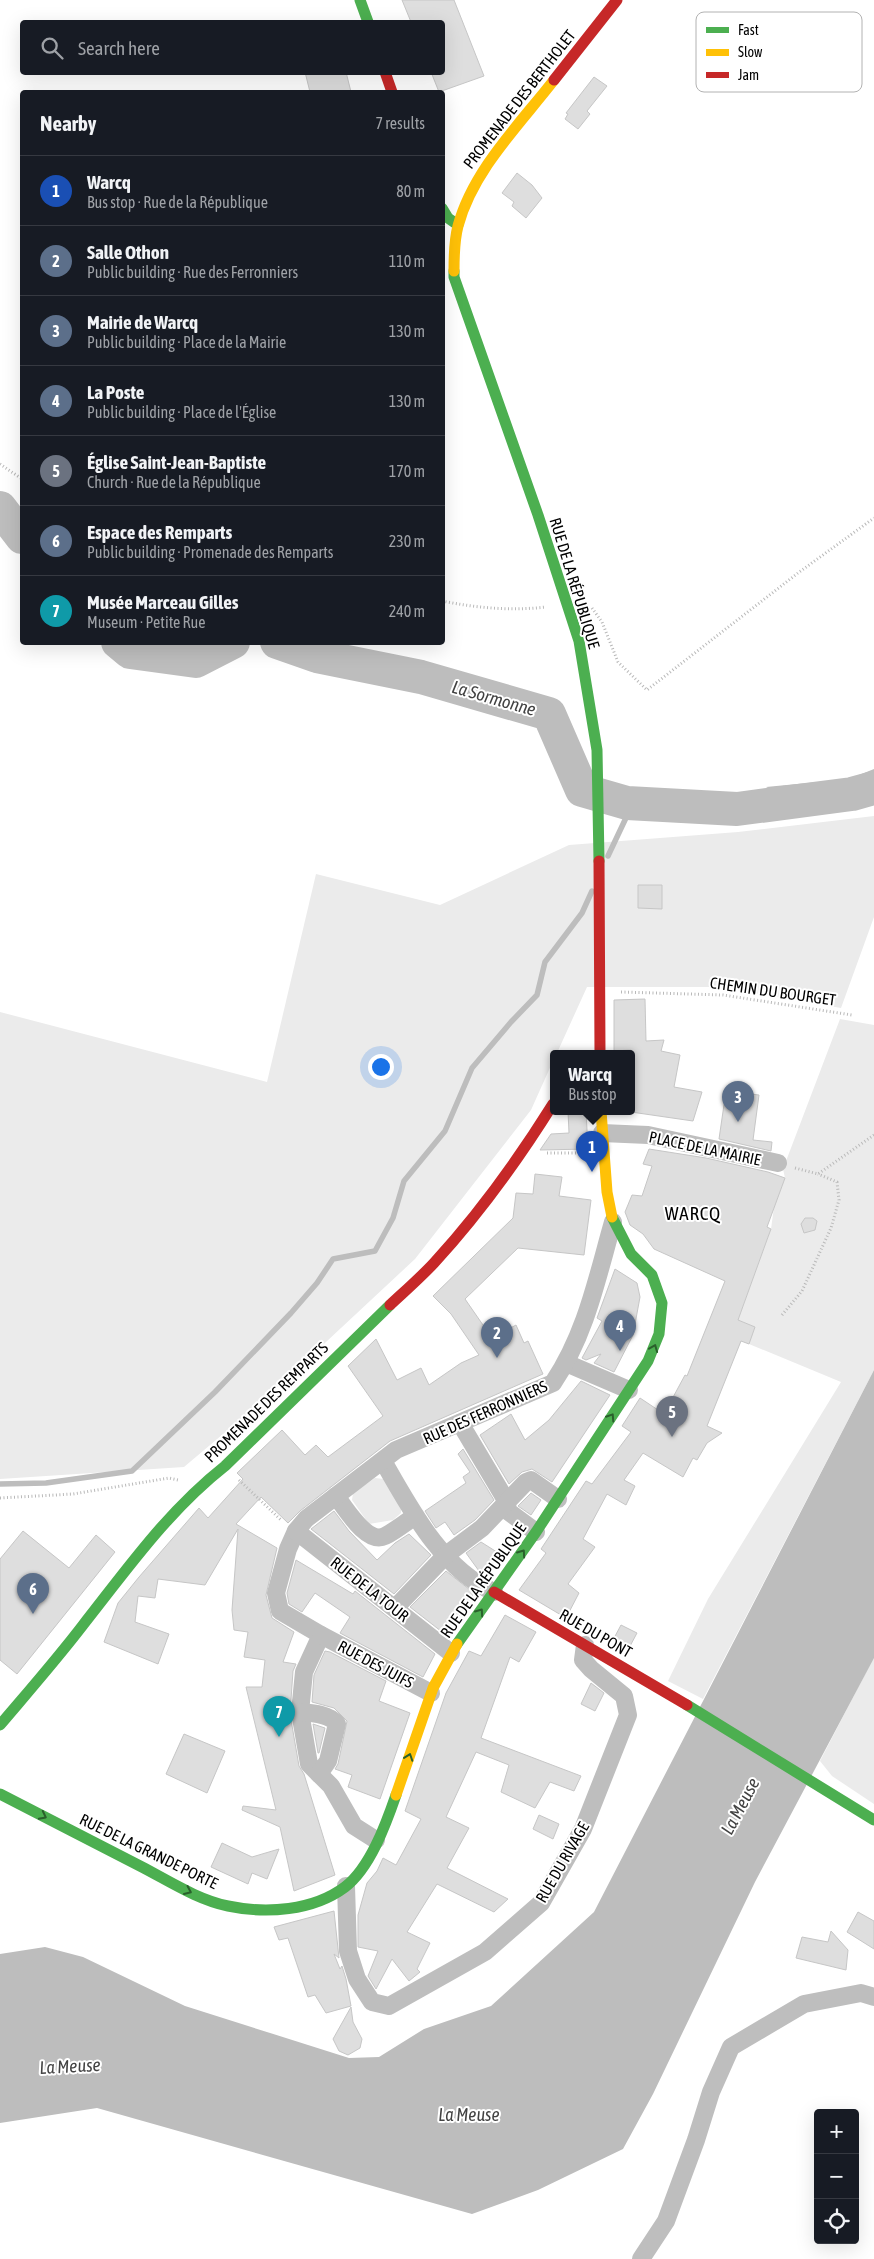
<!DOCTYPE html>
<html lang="en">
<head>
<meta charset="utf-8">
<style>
  body { margin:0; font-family:"Asap Condensed",sans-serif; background:#242831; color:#f1f3f6 }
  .controls { position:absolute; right:15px; bottom:15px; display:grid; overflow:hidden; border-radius:5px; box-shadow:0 5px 20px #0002 }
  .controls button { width:45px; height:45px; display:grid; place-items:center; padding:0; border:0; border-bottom:1px solid #363941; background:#171b24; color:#f1f3f6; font:25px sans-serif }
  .you { position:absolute; left:380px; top:1066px; width:18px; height:18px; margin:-12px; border:4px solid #fff; border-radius:50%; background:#1a73e8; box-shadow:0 0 0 8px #1a73e833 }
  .badge { display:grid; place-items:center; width:32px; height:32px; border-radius:50%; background:#adaeaf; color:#fff; font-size:16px; font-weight:700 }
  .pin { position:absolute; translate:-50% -41px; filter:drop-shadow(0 1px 2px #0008) }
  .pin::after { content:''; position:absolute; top:26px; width:18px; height:15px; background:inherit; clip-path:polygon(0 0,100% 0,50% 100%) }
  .popup { position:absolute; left:550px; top:1050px; width:85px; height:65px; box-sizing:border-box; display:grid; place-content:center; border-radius:5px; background:#171b24; filter:drop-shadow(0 1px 4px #0005); font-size:16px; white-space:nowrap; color:#9ea1a6 }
  .popup b { font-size:19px; color:#f1f3f6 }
  .popup::after { content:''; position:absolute; left:50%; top:100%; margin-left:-10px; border:10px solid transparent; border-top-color:#171b24 }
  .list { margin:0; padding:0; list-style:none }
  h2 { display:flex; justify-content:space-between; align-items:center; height:65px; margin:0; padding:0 20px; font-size:21px }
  h2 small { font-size:16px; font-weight:400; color:#9ea1a6 }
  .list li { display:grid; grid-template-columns:32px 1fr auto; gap:15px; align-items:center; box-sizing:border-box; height:70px; padding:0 20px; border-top:1px solid #363941 }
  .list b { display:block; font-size:19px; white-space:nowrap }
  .list p { margin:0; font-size:16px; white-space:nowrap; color:#9ea1a6 }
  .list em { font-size:16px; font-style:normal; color:#9ea1a6 }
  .icon { flex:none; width:28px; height:28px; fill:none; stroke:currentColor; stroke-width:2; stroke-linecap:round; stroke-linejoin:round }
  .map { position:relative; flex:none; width:874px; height:2259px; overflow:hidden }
  .search { position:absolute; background:#171b24; box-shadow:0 5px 20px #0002; left:20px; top:20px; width:425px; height:55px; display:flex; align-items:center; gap:12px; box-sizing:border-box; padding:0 18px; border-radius:5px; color:#9ea1a6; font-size:19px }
  .panel { position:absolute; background:#171b24; box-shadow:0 5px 20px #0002; left:20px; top:90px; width:425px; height:555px; border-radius:5px }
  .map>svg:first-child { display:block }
</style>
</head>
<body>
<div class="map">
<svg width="874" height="2259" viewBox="0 0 874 2259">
  <rect width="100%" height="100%" fill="#fff"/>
  <g fill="#ebebeb">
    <polygon points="874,816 874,917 841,1008 720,987 587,987 557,1053 553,1053 553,1061 531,1110 415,1259 267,1397 184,1467 0,1479 0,1012 267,1082 316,874 440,905 569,845 738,832"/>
    <polygon points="840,1019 874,1025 874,1370 703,1699 668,1681 708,1599 841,1382 749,1344 755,1327 738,1320 771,1229 774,1207 785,1178 783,1169"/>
    <polygon points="375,1478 384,1479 401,1504 401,1513 393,1520 369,1524 352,1500 353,1493"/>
    <polygon points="874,1657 874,1804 832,1776 820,1761"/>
  </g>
  <g fill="#bdbdbd">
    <polygon points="874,769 874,799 818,815 766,787 849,779"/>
    <polygon points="874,1370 874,1658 755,1882 653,2094 623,2149 538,2190 472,2214 97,2108 0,2123 0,1954 45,1947 83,1957 185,2006 349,2058 379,2057 424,2029 491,2006 594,1912"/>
  </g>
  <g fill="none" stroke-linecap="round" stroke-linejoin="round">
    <g stroke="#bdbdbd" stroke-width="5.5">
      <polyline points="608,856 633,803"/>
      <polyline points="0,1484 46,1483 132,1471 215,1392 291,1313 317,1283 333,1259 375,1251 393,1218 404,1181 445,1131 472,1068 511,1022 537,995 545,962 582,913 592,891"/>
    </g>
    <g stroke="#bdbdbd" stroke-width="34">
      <polyline points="0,508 22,537"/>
      <polyline points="118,642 130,652 196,661 233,642"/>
      <polyline points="277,642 317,656 421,677 549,714 582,790 627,803 737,809 852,794 874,788"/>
    </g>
  </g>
  <g fill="#dedede" stroke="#c6c6c6">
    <polygon points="402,0 454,0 484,76 439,92 431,72 442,72 442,22 411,22"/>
    <polygon points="305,72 346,72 351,92 310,92"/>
    <polygon points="594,77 607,86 587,111 590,114 578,129 565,119 568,114 566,113"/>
    <polygon points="517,173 532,185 542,198 526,218 512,206 514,202 502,193"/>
    <polygon points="638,885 662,885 662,909 638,908"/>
    <polygon points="645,999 646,1041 664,1040 661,1051 680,1055 674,1087 702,1092 693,1121 631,1112 631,1050 614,1051 614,1000"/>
    <polygon points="726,1091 759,1095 753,1140 772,1142 771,1151 719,1139"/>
    <polygon points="568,1111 586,1111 588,1149 540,1150 551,1134 569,1133"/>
    <polygon points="649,1149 706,1158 768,1172 785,1178 767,1227 771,1229 768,1237 738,1320 755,1327 749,1344 741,1341 707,1426 722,1433 707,1443 697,1460 693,1458 683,1477 643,1453 624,1480 635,1486 626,1505 607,1494 583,1539 595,1547 568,1584 579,1593 566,1618 519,1590 546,1553 541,1549 586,1481 592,1484 631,1432 622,1426 640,1398 664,1414 685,1375 687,1376 725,1281 654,1249 643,1234 630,1225 625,1212 632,1195 642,1196 652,1166 643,1164"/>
    <polygon points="535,1174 562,1177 559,1196 591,1200 584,1255 518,1248 465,1299 492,1338 516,1325 524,1343 528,1341 543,1374 390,1441 300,1511 288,1523 261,1497 236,1524 277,1548 266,1595 272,1618 294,1632 283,1662 296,1664 293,1671 290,1714 299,1766 304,1774 335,1875 294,1891 280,1827 242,1810 243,1806 276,1810 246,1687 262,1687 265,1660 244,1657 248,1632 234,1630 232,1610 238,1529 205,1585 158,1579 155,1598 138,1596 135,1622 169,1634 158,1664 104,1642 118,1603 139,1577 199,1508 208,1518 243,1479 237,1473 282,1430 305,1455 316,1445 328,1457 383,1416 348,1366 376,1339 397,1380 421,1368 429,1385 461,1363 479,1355 451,1314 433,1296 513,1218 516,1193 533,1194"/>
    <polygon points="805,1218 813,1218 817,1221 815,1230 804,1233 801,1224"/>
    <polygon points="615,1269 637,1283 640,1297 633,1335 614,1372 594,1363 601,1354 586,1360 582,1358 602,1321 597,1318"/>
    <polygon points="581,1381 610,1395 552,1482 532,1469 522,1472 509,1484 480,1435 511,1414 525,1440 549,1420"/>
    <polygon points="463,1449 494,1500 475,1520 454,1535 445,1522 436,1528 425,1511 466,1483 463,1477 470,1472 458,1454"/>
    <polygon points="531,1493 541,1500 531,1515 518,1506"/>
    <polygon points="334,1511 349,1531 377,1560 395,1543 409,1534 431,1555 394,1594 311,1529"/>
    <polygon points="23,1531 69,1568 96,1535 115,1552 17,1674 0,1660 0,1559"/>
    <polygon points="481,1542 500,1554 485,1575 479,1571 466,1553"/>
    <polygon points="296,1560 353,1594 355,1591 435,1654 423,1677 340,1633 350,1617 315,1593 302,1612 289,1604 287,1593"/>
    <polygon points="446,1571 474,1593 446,1635 410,1607"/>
    <polygon points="505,1615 536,1632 519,1662 510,1657 481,1738 581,1776 574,1791 550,1782 535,1808 501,1792 509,1765 476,1752 446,1817 469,1828 447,1868 508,1899 494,1912 437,1884 407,1932 430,1943 417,1969 420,1972 409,1981 392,1959 376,1989 368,1976 378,1951 358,1947 358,1915 367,1883 377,1871 383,1858 396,1865 421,1819 405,1811 446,1693 469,1651 481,1656"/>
    <polygon points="621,1625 637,1633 629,1648 613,1640"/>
    <polygon points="325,1651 330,1652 386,1681 379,1701 410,1713 380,1799 348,1787 352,1775 335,1769 338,1764 347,1721 334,1708 312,1702 314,1675"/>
    <polygon points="591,1683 604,1693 595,1711 581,1704"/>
    <polygon points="313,1724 325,1728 319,1753 318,1753"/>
    <polygon points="184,1734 225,1751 207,1793 166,1774"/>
    <polygon points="539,1815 559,1824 553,1839 533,1829"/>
    <polygon points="222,1843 252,1857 279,1849 267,1879 252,1873 248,1884 211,1867"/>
    <polygon points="334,1911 339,1958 334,1954 340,1969 342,1966 346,1979 351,2006 326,2013 315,1995 308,1997 288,1938 279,1940 274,1927"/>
    <polygon points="858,1912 874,1921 874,1949 847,1932"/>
    <polygon points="831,1931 848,1950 846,1970 796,1958 802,1937 828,1942"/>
    <polygon points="351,2007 353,2022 362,2039 360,2048 348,2055 339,2051 333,2039"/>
  </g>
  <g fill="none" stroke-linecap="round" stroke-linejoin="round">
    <g stroke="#b9b9b9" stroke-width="3" stroke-dasharray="1 2.5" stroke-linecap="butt">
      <polyline points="0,464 22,479"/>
      <path d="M442 601C477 608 511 611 546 607"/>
      <polyline points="592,608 602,622 618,662 647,690 798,573 874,518"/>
      <polyline points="621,992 723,995 852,1015"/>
      <polyline points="547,1153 585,1153"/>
      <polyline points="795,1168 818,1174 874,1135"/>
      <polyline points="782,1315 802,1291 831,1228 839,1200 837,1182 818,1174"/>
      <polyline points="239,1480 282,1521"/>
      <polyline points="0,1498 73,1494 169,1478 178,1480"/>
    </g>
    <g stroke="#bebebe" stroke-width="18">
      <polyline points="602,1133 648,1135 778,1163"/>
      <polyline points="566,1363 629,1390"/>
      <polyline points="460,1423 504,1497 509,1512 536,1532"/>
      <path d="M383 1461C410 1508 442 1570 494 1592"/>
      <path d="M336 1496C346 1509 367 1545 385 1536 395 1531 405 1523 415 1516"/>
      <polyline points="296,1531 288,1549 276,1593 280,1611 321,1635 304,1672 300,1712 309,1764 331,1786 354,1826 376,1840"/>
      <polyline points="395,1608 446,1555 482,1528 526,1482 531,1480 558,1499"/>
      <polyline points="321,1635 431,1693"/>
      <path d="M451 1653 296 1531 306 1519 396 1450 553 1383C586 1334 597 1278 613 1222"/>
      <path d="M300 1712C312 1713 330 1714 337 1724L328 1761 319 1774"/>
      <polyline points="346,1886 348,1951 357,1979 372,2002 389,2006 485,1952 541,1903 583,1829 628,1715 624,1696 591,1669 583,1660 585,1645"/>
      <polyline points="641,2259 666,2221 696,2140 711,2092 731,2047 804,2004 861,1993 874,1997"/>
    </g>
    <g stroke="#4caf50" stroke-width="11">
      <polyline points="360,0 368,22"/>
      <polyline points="442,208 448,218 458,225"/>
      <polyline points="454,271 454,277 538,515 579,641 597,750 599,861"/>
      <polyline points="457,1644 536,1532 648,1361 659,1334 662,1303 652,1275 631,1254 612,1217"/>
      <polyline points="687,1705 874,1820"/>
      <path d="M0 1725C28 1692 57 1659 83 1625 128 1568 168 1511 225 1466L390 1305"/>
      <path d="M0 1794C47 1818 95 1843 142 1867 169 1881 198 1900 228 1906 266 1914 313 1911 345 1887 370 1868 386 1824 396 1795"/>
    </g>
    <g stroke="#ffc107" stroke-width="11">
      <path d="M454 271C454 256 454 241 458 226 473 170 520 124 554 80"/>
      <polyline points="601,1111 607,1192 612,1217"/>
      <polyline points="396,1795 433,1688 457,1644"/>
    </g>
    <g stroke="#c62828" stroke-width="11">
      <polyline points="385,72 392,92"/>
      <polyline points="554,80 617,0"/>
      <polyline points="599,861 600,1053"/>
      <path d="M390 1305C405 1291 420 1278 434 1263 479 1214 518 1160 553 1104"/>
      <polyline points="494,1592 687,1705"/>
    </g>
  </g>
  <defs><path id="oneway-chevron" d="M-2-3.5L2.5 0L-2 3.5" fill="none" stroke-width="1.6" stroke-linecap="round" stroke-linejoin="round" transform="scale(1.25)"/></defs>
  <g stroke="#2a602c">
    <use href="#oneway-chevron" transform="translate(654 1348) rotate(-68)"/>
    <use href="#oneway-chevron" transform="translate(611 1417) rotate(-57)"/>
    <use href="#oneway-chevron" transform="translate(522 1553) rotate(-55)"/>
    <use href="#oneway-chevron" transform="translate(480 1612) rotate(-55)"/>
    <use href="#oneway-chevron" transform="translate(409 1757) rotate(-71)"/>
    <use href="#oneway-chevron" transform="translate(43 1816) rotate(27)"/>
    <use href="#oneway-chevron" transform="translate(188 1891) rotate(24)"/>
  </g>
  <g text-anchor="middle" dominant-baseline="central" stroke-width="4" stroke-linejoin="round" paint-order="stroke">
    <g font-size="16" fill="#000" stroke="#fff">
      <text transform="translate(519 99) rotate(-52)">PROMENADE DES BERTHOLET</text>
      <text transform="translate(575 583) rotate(73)">RUE DE LA RÉPUBLIQUE</text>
      <text transform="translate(773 991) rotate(8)">CHEMIN DU BOURGET</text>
      <text transform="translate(705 1148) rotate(12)">PLACE DE LA MAIRIE</text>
      <text transform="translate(266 1402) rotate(-44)">PROMENADE DES REMPARTS</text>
      <text transform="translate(485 1412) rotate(-24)">RUE DES FERRONNIERS</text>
      <text transform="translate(483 1580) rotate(-55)">RUE DE LA RÉPUBLIQUE</text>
      <text transform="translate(370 1589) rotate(38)">RUE DE LA TOUR</text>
      <text transform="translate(596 1633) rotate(30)">RUE DU PONT</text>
      <text transform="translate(376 1664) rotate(28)">RUE DES JUIFS</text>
      <text transform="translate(149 1851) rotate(26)">RUE DE LA GRANDE PORTE</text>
      <text transform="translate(562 1862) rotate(-60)">RUE DU RIVAGE</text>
    </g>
    <g font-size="18" font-style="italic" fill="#424242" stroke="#fff">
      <text transform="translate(494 698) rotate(16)">La Sormonne</text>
      <text transform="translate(740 1806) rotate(-62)">La Meuse</text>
      <text transform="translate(70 2066) rotate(-3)">La Meuse</text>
      <text x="469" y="2114">La Meuse</text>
    </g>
    <g font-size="19" letter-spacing="1" fill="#000" stroke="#fff">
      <text x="693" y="1213">WARCQ</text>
    </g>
  </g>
  <rect x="696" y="12" width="166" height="80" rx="8" fill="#fff" stroke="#b2b2b2" stroke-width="1"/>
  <rect x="706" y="27" width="23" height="6" fill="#4caf50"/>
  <rect x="706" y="49" width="23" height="7" fill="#ffc107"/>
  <rect x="706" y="72" width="23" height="6" fill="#c62828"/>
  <g font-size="14" fill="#000">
    <text x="738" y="35">Fast</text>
    <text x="738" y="57">Slow</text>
    <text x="738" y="80">Jam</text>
  </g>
</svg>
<div class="controls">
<button>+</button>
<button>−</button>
<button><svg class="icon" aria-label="locate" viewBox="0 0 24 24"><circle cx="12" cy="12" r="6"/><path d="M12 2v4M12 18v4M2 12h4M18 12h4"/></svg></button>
</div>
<div class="you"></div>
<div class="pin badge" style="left:592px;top:1172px;background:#1a4fb4">1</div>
<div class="popup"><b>Warcq</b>Bus stop</div>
<div class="pin badge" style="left:497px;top:1358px;background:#5c6f8a">2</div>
<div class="pin badge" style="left:738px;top:1122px;background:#5c6f8a">3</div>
<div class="pin badge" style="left:620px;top:1351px;background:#5c6f8a">4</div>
<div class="pin badge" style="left:672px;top:1437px;background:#6b7280">5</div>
<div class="pin badge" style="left:33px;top:1614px;background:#5c6f8a">6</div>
<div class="pin badge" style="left:279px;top:1737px;background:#0f9aa8">7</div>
<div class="search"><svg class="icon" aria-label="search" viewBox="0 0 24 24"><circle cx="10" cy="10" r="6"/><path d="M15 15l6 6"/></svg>Search here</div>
<section class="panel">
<h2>Nearby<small>7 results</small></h2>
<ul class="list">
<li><span class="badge" style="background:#1a4fb4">1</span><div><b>Warcq</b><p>Bus stop · Rue de la République</p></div><em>80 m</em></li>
<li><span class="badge" style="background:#5c6f8a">2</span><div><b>Salle Othon</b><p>Public building · Rue des Ferronniers</p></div><em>110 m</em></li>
<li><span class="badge" style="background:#5c6f8a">3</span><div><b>Mairie de Warcq</b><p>Public building · Place de la Mairie</p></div><em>130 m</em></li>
<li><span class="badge" style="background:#5c6f8a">4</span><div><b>La Poste</b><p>Public building · Place de l'Église</p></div><em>130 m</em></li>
<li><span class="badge" style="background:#6b7280">5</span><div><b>Église Saint-Jean-Baptiste</b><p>Church · Rue de la République</p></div><em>170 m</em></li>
<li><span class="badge" style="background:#5c6f8a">6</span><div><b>Espace des Remparts</b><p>Public building · Promenade des Remparts</p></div><em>230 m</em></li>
<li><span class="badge" style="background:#0f9aa8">7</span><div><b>Musée Marceau Gilles</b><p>Museum · Petite Rue</p></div><em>240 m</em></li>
</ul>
</section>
</div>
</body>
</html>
